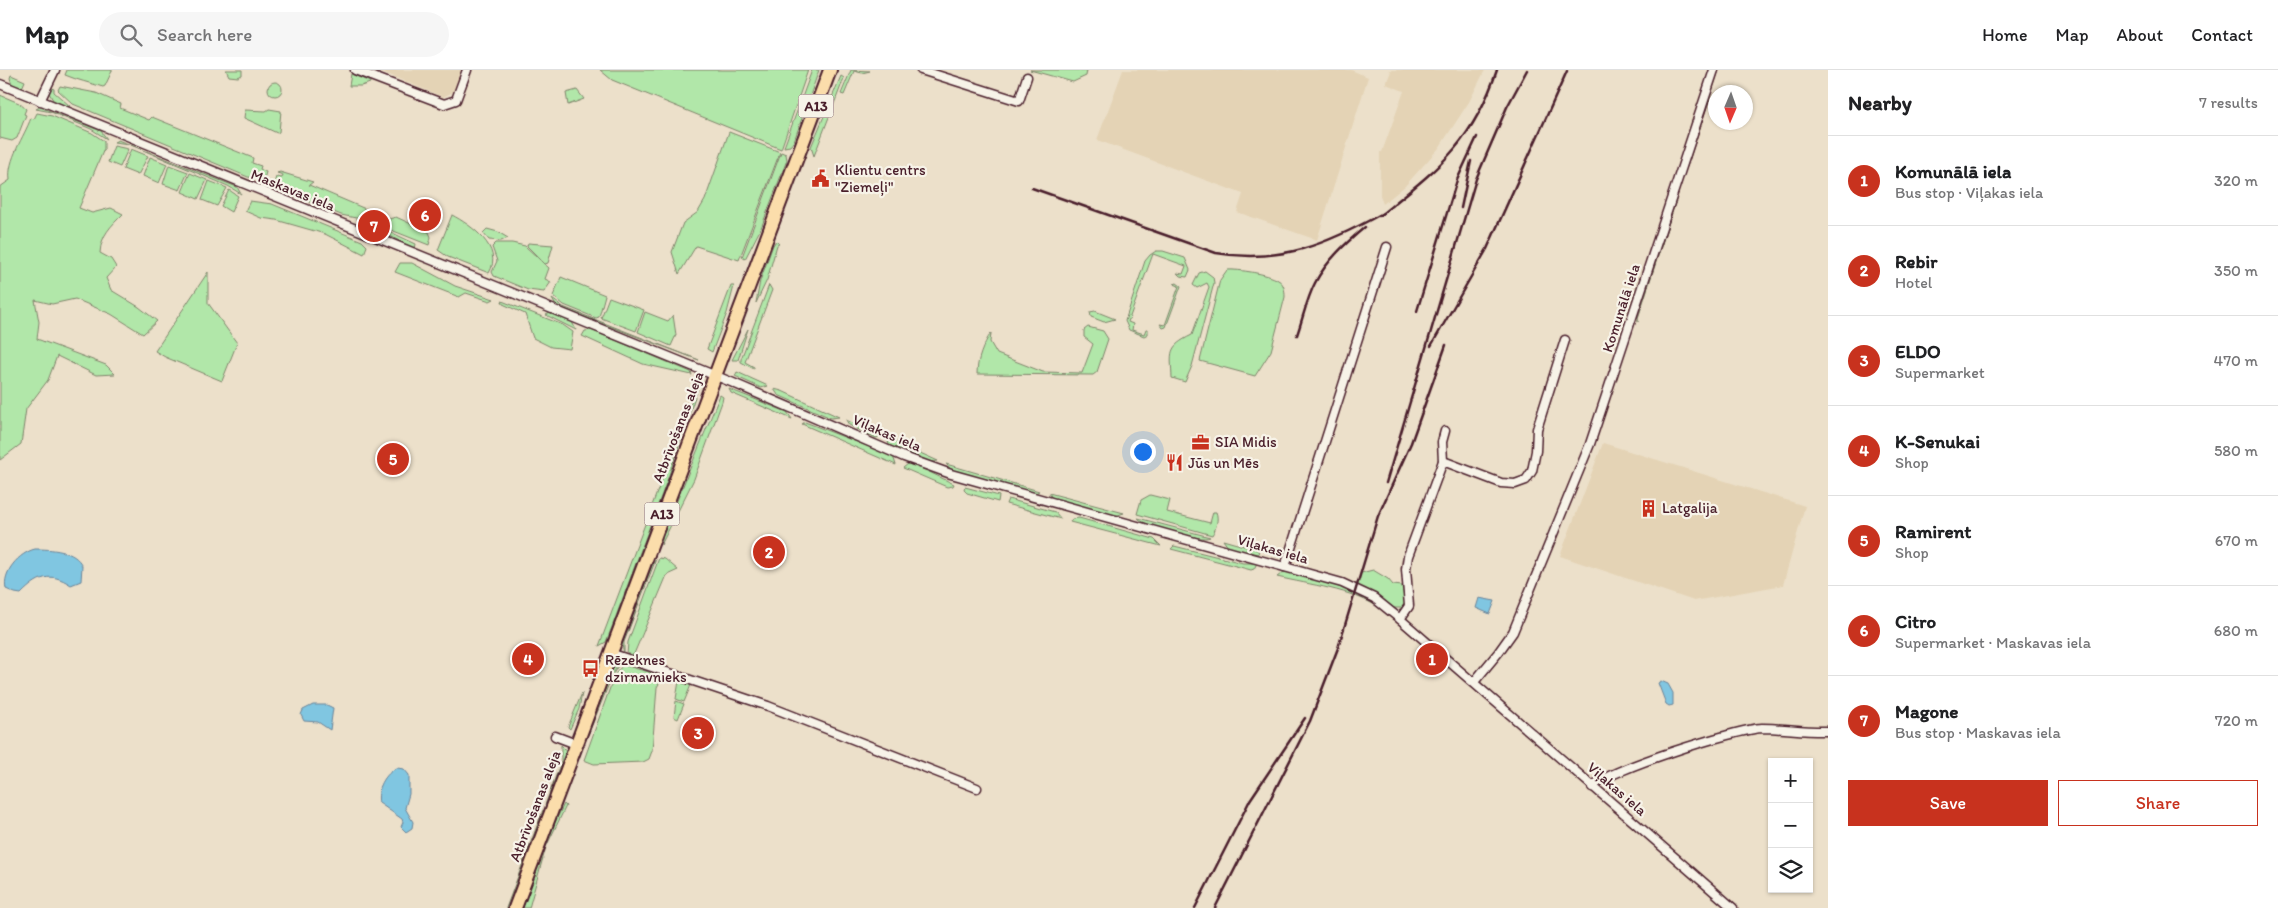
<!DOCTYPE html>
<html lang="en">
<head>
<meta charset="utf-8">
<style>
  body { margin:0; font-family:Itim,sans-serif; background:#f6f6f6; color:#202124 }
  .controls { position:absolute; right:15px; bottom:15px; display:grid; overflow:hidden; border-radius:0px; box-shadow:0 1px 4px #0004 }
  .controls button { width:45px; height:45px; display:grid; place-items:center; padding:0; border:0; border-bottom:1px solid #e0e0e0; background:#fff; color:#202124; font:25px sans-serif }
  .compass { position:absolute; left:1708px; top:15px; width:45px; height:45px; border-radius:50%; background:#fff; box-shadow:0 1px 4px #0004; rotate:182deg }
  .you { position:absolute; left:1142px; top:381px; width:18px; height:18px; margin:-12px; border:4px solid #fff; border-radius:50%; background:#1a73e8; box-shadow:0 0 0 8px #1a73e833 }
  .badge { display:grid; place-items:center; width:32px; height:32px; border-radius:50%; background:#c8321e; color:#fff; font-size:16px; font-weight:700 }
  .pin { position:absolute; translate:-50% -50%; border:2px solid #fff; box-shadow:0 1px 5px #0006 }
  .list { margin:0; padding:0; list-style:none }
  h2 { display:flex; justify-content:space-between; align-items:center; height:65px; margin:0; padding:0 20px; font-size:21px }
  h2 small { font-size:16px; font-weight:400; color:#757577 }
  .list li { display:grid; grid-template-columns:32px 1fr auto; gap:15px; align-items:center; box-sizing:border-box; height:90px; padding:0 20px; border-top:1px solid #e0e0e0 }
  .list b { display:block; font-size:19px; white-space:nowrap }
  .list p { margin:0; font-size:16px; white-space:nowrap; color:#757577 }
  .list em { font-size:16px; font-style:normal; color:#757577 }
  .actions { display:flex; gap:10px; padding:15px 20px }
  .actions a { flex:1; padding:11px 0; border:1px solid #c8321e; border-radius:0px; text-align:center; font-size:18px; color:#c8321e }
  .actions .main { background:#c8321e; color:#fff }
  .icon { flex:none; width:28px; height:28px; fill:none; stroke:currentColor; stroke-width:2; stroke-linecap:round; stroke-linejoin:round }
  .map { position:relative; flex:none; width:1828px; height:838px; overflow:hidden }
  header { display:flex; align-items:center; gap:30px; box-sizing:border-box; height:70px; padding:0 25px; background:#fff; border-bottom:1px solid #e0e0e0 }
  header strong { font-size:24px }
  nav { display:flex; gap:28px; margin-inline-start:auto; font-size:18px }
  .search { width:350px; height:45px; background:#f6f6f6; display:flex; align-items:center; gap:12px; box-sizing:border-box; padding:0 18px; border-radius:28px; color:#757577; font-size:19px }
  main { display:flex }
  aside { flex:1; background:#fff }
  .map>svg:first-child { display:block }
</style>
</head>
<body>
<header>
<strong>Map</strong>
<div class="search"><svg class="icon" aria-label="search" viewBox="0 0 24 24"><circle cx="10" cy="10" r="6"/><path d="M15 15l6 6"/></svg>Search here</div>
<nav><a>Home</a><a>Map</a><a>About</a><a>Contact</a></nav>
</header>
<main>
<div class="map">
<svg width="1828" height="838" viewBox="0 0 1828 838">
  <rect width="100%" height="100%" fill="#ece0ca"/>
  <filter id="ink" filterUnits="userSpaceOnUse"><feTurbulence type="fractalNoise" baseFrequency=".02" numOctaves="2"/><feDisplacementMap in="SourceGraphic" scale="10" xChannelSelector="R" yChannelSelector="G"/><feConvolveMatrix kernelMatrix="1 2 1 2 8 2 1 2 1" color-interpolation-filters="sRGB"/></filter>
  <g filter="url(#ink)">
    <g fill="#e4d3b5">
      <polygon points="377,0 461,0 453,22 443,27"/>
      <polygon points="1123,0 1351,0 1368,7 1317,170 1237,142 1243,124 1097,70"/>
      <polygon points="1388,0 1485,0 1469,32 1439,78 1405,116 1383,134 1380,125 1380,82 1382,82 1404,21 1386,14 1391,1"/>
      <polygon points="1603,373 1805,436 1783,515 1694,531 1560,486"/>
    </g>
    <g fill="#b1e7a9" stroke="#7e836a">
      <path d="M67 0H112V1L105 16 103 17C90 13 77 10 65 5Z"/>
      <polygon points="226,0 242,0 242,5 238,7 229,6"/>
      <polygon points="600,0 808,0 781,79 612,10"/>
      <polygon points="812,0 819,0 794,71 790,76 784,77"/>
      <polygon points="851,0 870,1 862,3 854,1 844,25 841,24"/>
      <polygon points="1030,0 1087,0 1086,6 1073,12"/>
      <polygon points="1718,0 1719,0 1687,97 1687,94"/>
      <polygon points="351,4 370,12 370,13 361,16 349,16"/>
      <polygon points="11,5 25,11 22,18 12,14 10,8"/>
      <polygon points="841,6 844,8 814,86 811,77"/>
      <circle cx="275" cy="19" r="7"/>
      <polygon points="60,16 96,23 121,34 120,38 149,50 152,47 253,88 252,93 261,96 260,99 266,102 264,109 248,107 73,34 58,20"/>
      <polygon points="50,17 54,19 54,22 70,36 67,37 53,30 49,23"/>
      <polygon points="577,20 584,29 568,35 566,23"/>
      <polygon points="0,25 19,33 26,39 24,44 26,45 17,68 12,71 0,68"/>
      <polygon points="40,37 101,61 107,69 91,59 51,42 36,39"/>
      <polygon points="269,39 281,41 279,62 277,63 244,48 245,40 266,41"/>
      <path d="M37 43 52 46 92 63 104 71V79L79 138 92 143 111 138 123 144C111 156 101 165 100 183L111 189 116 197 106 208 111 220 139 237 157 251 143 264 111 244 75 229 52 234 35 230 39 252 37 269 106 295 115 304 96 305 57 286 48 310 26 339 21 374 0 390V117L10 110C7 90 24 67 31 48L34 49Z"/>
      <polygon points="729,62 780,82 739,190 696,176 679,204 672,182 683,153 698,142 705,130"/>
      <polygon points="118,70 237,117 241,124 228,116 171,92 129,74 114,72"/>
      <polygon points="114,76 128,79 120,97 108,92"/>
      <polygon points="131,79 148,86 138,105 123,99"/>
      <polygon points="781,82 786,84 787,90 761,158 745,189 742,187"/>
      <polygon points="150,87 167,94 159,113 143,106"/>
      <polygon points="169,95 188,102 180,120 163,114"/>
      <polygon points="280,102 313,112 309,115 389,149 396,147 429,162 431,167 429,175 366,150 341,145 285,122 274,113 276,107 282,108 283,105 277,103"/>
      <polygon points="190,103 207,110 198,129 182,122"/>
      <polygon points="209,111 227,118 217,136 202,130"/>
      <polygon points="229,120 238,126 231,142 221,136"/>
      <polygon points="1677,127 1638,248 1638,252 1638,247"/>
      <polygon points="250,131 272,134 362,171 367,176 364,184 325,164 276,150 261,148 245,141"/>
      <path d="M452 145C471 155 504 178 489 203L448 187 438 180Z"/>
      <polygon points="384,159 416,174 415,179 382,162"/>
      <polygon points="487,159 498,162 508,168 501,171 489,170 483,163"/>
      <polygon points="776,171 779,174 777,175 767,210 756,233 760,211 773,175"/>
      <polygon points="496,173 512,173 525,176 549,198 545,209 551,212 544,222 528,220 494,206 492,202 497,191 492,177"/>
      <polygon points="528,173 553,175 548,193 545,194 527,176"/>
      <polygon points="1156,181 1163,181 1185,188 1190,200 1187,207 1180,206 1177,203 1183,204 1186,196 1153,184 1128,252 1133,254 1132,260 1144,264 1146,259 1148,259 1148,264 1144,266 1129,260 1125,251 1145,191 1150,185"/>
      <polygon points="400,193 412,193 455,216 494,229 490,231 466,223 459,227 395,202"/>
      <path d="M1227 200C1238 199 1269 204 1278 210 1284 213 1285 220 1285 227L1271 281 1255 306 1200 291 1220 210Z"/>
      <path d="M1205 201 1213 207 1214 213 1192 296 1185 312 1172 308C1171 282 1167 277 1192 265L1209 217 1207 213 1197 218 1193 215 1199 203Z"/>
      <polygon points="208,202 208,233 237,273 222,311 165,287 155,281"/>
      <polygon points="561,207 605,225 599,247 596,248 564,235 553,226"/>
      <polygon points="1177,213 1181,216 1166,257 1163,258 1160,254 1165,255 1179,216 1174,214"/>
      <polygon points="769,215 772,220 745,292 754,297 754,299 741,292 741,289"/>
      <polygon points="731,216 734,216 727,243 712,282 707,279"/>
      <polygon points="609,227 644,240 636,261 601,248"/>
      <polygon points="552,229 563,237 699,290 556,236"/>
      <polygon points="502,231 563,255 573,262 570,279 551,277 533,268 525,244 503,234"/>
      <polygon points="1095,241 1115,249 1104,252 1091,247 1090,242"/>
      <polygon points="645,242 668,251 673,245 676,265 671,276 638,262"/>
      <polygon points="550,243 572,252 576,260 546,245"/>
      <path d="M1088 257 1103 261 1108 269 1097 302 1093 305 977 304C977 290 983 275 991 263L990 272 997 284 1043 302 1082 303 1093 274 1084 267V260Z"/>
      <polygon points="748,259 738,290 732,290"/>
      <polygon points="591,260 691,302 692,305 643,294 582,266 585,261"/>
      <polygon points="737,302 768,316 761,318 735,306"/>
      <polygon points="698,318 668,408 612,557 606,572 599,576 696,319"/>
      <polygon points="729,319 787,342 792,349 731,323"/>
      <polygon points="774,319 782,321 839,347 831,348 778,325"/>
      <polygon points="720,325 723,327 722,332 694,409 661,475 663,465"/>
      <polygon points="846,350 881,366 876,368 849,355"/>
      <polygon points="805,352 893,386 896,395 802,354"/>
      <polygon points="887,368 938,391 930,392 889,375"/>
      <polygon points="908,394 919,397 954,414 953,416 947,417 903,398"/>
      <polygon points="946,394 1039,421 1034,424 952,400"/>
      <polygon points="965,417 999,426 998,432 967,423 964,420"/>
      <polygon points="1049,423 1124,443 1115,446 1052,428"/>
      <path d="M1150 425 1170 430 1167 442 1210 453 1213 442H1216C1219 449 1216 459 1212 465L1137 444 1141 430Z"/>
      <polygon points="1008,429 1055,442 1061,449 1006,434"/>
      <polygon points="1079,448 1154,469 1161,476 1070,452 1072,449"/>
      <path d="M1138 448 1210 467C1199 472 1145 457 1138 448Z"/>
      <polygon points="1223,470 1258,480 1259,485 1228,477"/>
      <polygon points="1174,476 1243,493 1257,493 1254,499 1251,500 1171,479"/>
      <polygon points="659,488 665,489 678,500 667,505 634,584 631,587 627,585 628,572"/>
      <polygon points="656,489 624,572 624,583 622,575 653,493"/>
      <polygon points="1373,500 1388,509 1393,515 1402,516 1405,534 1402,538 1394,538 1357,515 1361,503"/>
      <path d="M1285 501C1318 509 1351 518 1380 538 1350 519 1311 515 1277 507Z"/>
      <polygon points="620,592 613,604 588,665 612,600"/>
      <polygon points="623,595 660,605 662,609 657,617 652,681 649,689 643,692 594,694 584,690 615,604"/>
      <polygon points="679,611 691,615 684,632 676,629"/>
      <polygon points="582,623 579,639 570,659 568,657"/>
      <polygon points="676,631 684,634 678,649 674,647"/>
      <polygon points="561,675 565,679 566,685 548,733 545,735 561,692"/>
      <polygon points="564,734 566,736 546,777 529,838 522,838 553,756"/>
      <polygon points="543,740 545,742 509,838 506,838"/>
    </g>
    <g fill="#80c6e1" stroke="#6a8398">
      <path d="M35 479C50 479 76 480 82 496L81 511 71 515C50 501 38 507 21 524L15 523 6 519C2 502 19 483 35 479Z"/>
      <polygon points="1479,528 1495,531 1490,544 1476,538"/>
      <polygon points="1661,611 1668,614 1673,623 1673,635 1669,636 1666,634 1658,613"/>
      <polygon points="313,635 327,635 333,638 330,660 318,652 304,651 301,645 303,640"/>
      <path d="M397 698 404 699 409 705V724L405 738 413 752 412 758 406 762 401 757 403 752 402 749 379 733C376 720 385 703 397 698Z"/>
    </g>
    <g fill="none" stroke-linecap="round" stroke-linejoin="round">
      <defs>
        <g id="minor">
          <polyline points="355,0 444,34 456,30 467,0"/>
          <polyline points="921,0 1019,31 1027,7"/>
          <polyline points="0,14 731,312 904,387 951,404 1342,513 1374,528 1400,549 1733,838"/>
          <polyline points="40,31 55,0"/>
          <polyline points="1443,391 1501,413 1515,414 1526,410 1532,401 1536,381 1537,359 1565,270"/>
          <polyline points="1285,497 1387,177"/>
          <polyline points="1400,549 1409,536 1406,499 1408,486 1443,391 1442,372 1445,361"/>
          <polyline points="610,583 768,636 977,718"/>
          <polyline points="1474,612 1498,583 1513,562 1590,374 1714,0"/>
          <polyline points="555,666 576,674"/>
          <path d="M1592 717C1607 700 1737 659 1762 658 1784 658 1806 662 1828 661"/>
        </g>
        <polyline id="primary" points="515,838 830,0"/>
      </defs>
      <use href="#minor" stroke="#4a1f2b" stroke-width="11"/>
      <use href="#primary" stroke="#4a1f2b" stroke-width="16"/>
      <use href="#minor" stroke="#f7f3e8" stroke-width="8"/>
      <use href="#primary" stroke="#fbddab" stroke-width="12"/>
      <g stroke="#4a1f2b" stroke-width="2.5">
        <path d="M1032 118 1216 183C1281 194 1327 174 1383 143"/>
        <polyline points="1461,138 1471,91"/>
        <path d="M1379 146C1437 99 1472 75 1497 0"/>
        <polyline points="1417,241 1457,110 1477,67"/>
        <path d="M1297 265C1303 248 1307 228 1315 213 1327 190 1346 173 1365 157"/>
        <polyline points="1431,276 1487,179 1567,1"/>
        <polyline points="1386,413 1476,109 1507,37 1527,0"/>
        <polyline points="1195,838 1250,730 1305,648"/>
        <polyline points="1215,838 1310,651 1338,578 1378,446 1411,373 1446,275"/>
      </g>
    </g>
  </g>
  <defs>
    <symbol id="civic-bare" viewBox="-9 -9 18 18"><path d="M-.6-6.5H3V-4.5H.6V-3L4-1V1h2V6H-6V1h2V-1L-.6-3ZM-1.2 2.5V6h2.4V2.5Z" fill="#c8321e" stroke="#f7f3e8" stroke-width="2.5" paint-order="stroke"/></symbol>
    <symbol id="office-bare" viewBox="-9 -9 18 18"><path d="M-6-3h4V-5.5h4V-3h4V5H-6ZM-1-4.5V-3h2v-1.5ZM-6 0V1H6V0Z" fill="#c8321e" stroke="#f7f3e8" stroke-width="2.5" paint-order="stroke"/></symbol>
    <symbol id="restaurant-bare" viewBox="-9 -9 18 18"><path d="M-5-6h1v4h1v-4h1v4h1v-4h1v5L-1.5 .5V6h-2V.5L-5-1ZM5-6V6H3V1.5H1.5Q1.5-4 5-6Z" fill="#c8321e" stroke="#f7f3e8" stroke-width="2.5" paint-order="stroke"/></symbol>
    <symbol id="building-bare" viewBox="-9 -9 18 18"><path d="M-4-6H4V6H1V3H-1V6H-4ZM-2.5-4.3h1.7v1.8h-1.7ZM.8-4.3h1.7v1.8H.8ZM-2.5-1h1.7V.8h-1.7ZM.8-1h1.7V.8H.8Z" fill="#c8321e" stroke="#f7f3e8" stroke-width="2.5" paint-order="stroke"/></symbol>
    <symbol id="bus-bare" viewBox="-9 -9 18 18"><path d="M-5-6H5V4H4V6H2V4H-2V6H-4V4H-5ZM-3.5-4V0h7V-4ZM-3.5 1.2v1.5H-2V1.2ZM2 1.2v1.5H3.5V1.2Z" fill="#c8321e" stroke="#f7f3e8" stroke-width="2.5" paint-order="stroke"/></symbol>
  </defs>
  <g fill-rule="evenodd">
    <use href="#civic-bare" x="808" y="96" width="25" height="25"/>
    <use href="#office-bare" x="1188" y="360" width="25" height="25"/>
    <use href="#restaurant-bare" x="1162" y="380" width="25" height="25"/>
    <use href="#building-bare" x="1636" y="426" width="25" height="25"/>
    <use href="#bus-bare" x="578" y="586" width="25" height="25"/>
  </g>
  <g text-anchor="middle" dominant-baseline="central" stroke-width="4.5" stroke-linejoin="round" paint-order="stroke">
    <g fill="#f7f3e8" stroke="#7e5f64" stroke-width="1">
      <rect x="798.5" y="24.5" width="35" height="23" rx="4"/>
      <rect x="644.5" y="432.5" width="35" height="23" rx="4"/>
    </g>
    <g font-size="14" font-weight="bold" fill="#4a1f2b">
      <text x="816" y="36">A13</text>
      <text x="662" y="444">A13</text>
    </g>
    <g font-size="15" fill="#4a1f2b" stroke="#f7f3e8" text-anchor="start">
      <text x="835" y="100">Klientu centrs<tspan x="835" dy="17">"Ziemeļi"</tspan></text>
      <text x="1215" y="372">SIA Midis</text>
      <text x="1188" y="393">Jūs un Mēs</text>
      <text x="1662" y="438">Latgalija</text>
      <text x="605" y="590">Rēzeknes<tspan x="605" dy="17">dzirnavnieks</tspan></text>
    </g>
    <g font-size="15" fill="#4a1f2b" stroke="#f7f3e8">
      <text transform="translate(293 120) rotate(22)">Maskavas iela</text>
      <text transform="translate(1621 238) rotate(-72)">Komunālā iela</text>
      <text transform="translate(678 357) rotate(-69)">Atbrīvošanas aleja</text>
      <text transform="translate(887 363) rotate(23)">Viļakas iela</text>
      <text transform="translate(1273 479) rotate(16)">Viļakas iela</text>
      <text transform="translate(1617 719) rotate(41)">Viļakas iela</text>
      <text transform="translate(535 736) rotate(-69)">Atbrīvošanas aleja</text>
    </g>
  </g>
</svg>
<div class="controls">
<button>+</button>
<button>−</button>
<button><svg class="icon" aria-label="layers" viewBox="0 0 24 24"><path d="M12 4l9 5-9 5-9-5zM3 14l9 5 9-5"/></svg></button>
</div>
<svg class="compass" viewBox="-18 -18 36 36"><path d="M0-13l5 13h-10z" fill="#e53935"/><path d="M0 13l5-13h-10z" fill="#757577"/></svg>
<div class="you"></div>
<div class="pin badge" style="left:1432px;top:589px">1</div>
<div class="pin badge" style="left:769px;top:482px">2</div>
<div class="pin badge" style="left:698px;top:663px">3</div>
<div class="pin badge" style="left:528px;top:589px">4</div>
<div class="pin badge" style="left:393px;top:389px">5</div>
<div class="pin badge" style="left:425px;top:145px">6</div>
<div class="pin badge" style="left:374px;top:156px">7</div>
</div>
<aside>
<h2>Nearby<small>7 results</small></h2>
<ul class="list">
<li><span class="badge">1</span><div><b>Komunālā iela</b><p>Bus stop · Viļakas iela</p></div><em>320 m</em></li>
<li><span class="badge">2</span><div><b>Rebir</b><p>Hotel</p></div><em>350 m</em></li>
<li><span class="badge">3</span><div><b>ELDO</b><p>Supermarket</p></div><em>470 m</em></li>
<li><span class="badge">4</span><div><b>K-Senukai</b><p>Shop</p></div><em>580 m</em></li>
<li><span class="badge">5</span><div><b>Ramirent</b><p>Shop</p></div><em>670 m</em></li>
<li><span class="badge">6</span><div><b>Citro</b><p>Supermarket · Maskavas iela</p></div><em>680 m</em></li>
<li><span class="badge">7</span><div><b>Magone</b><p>Bus stop · Maskavas iela</p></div><em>720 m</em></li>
</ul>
<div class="actions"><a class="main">Save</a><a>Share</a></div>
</aside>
</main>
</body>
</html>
